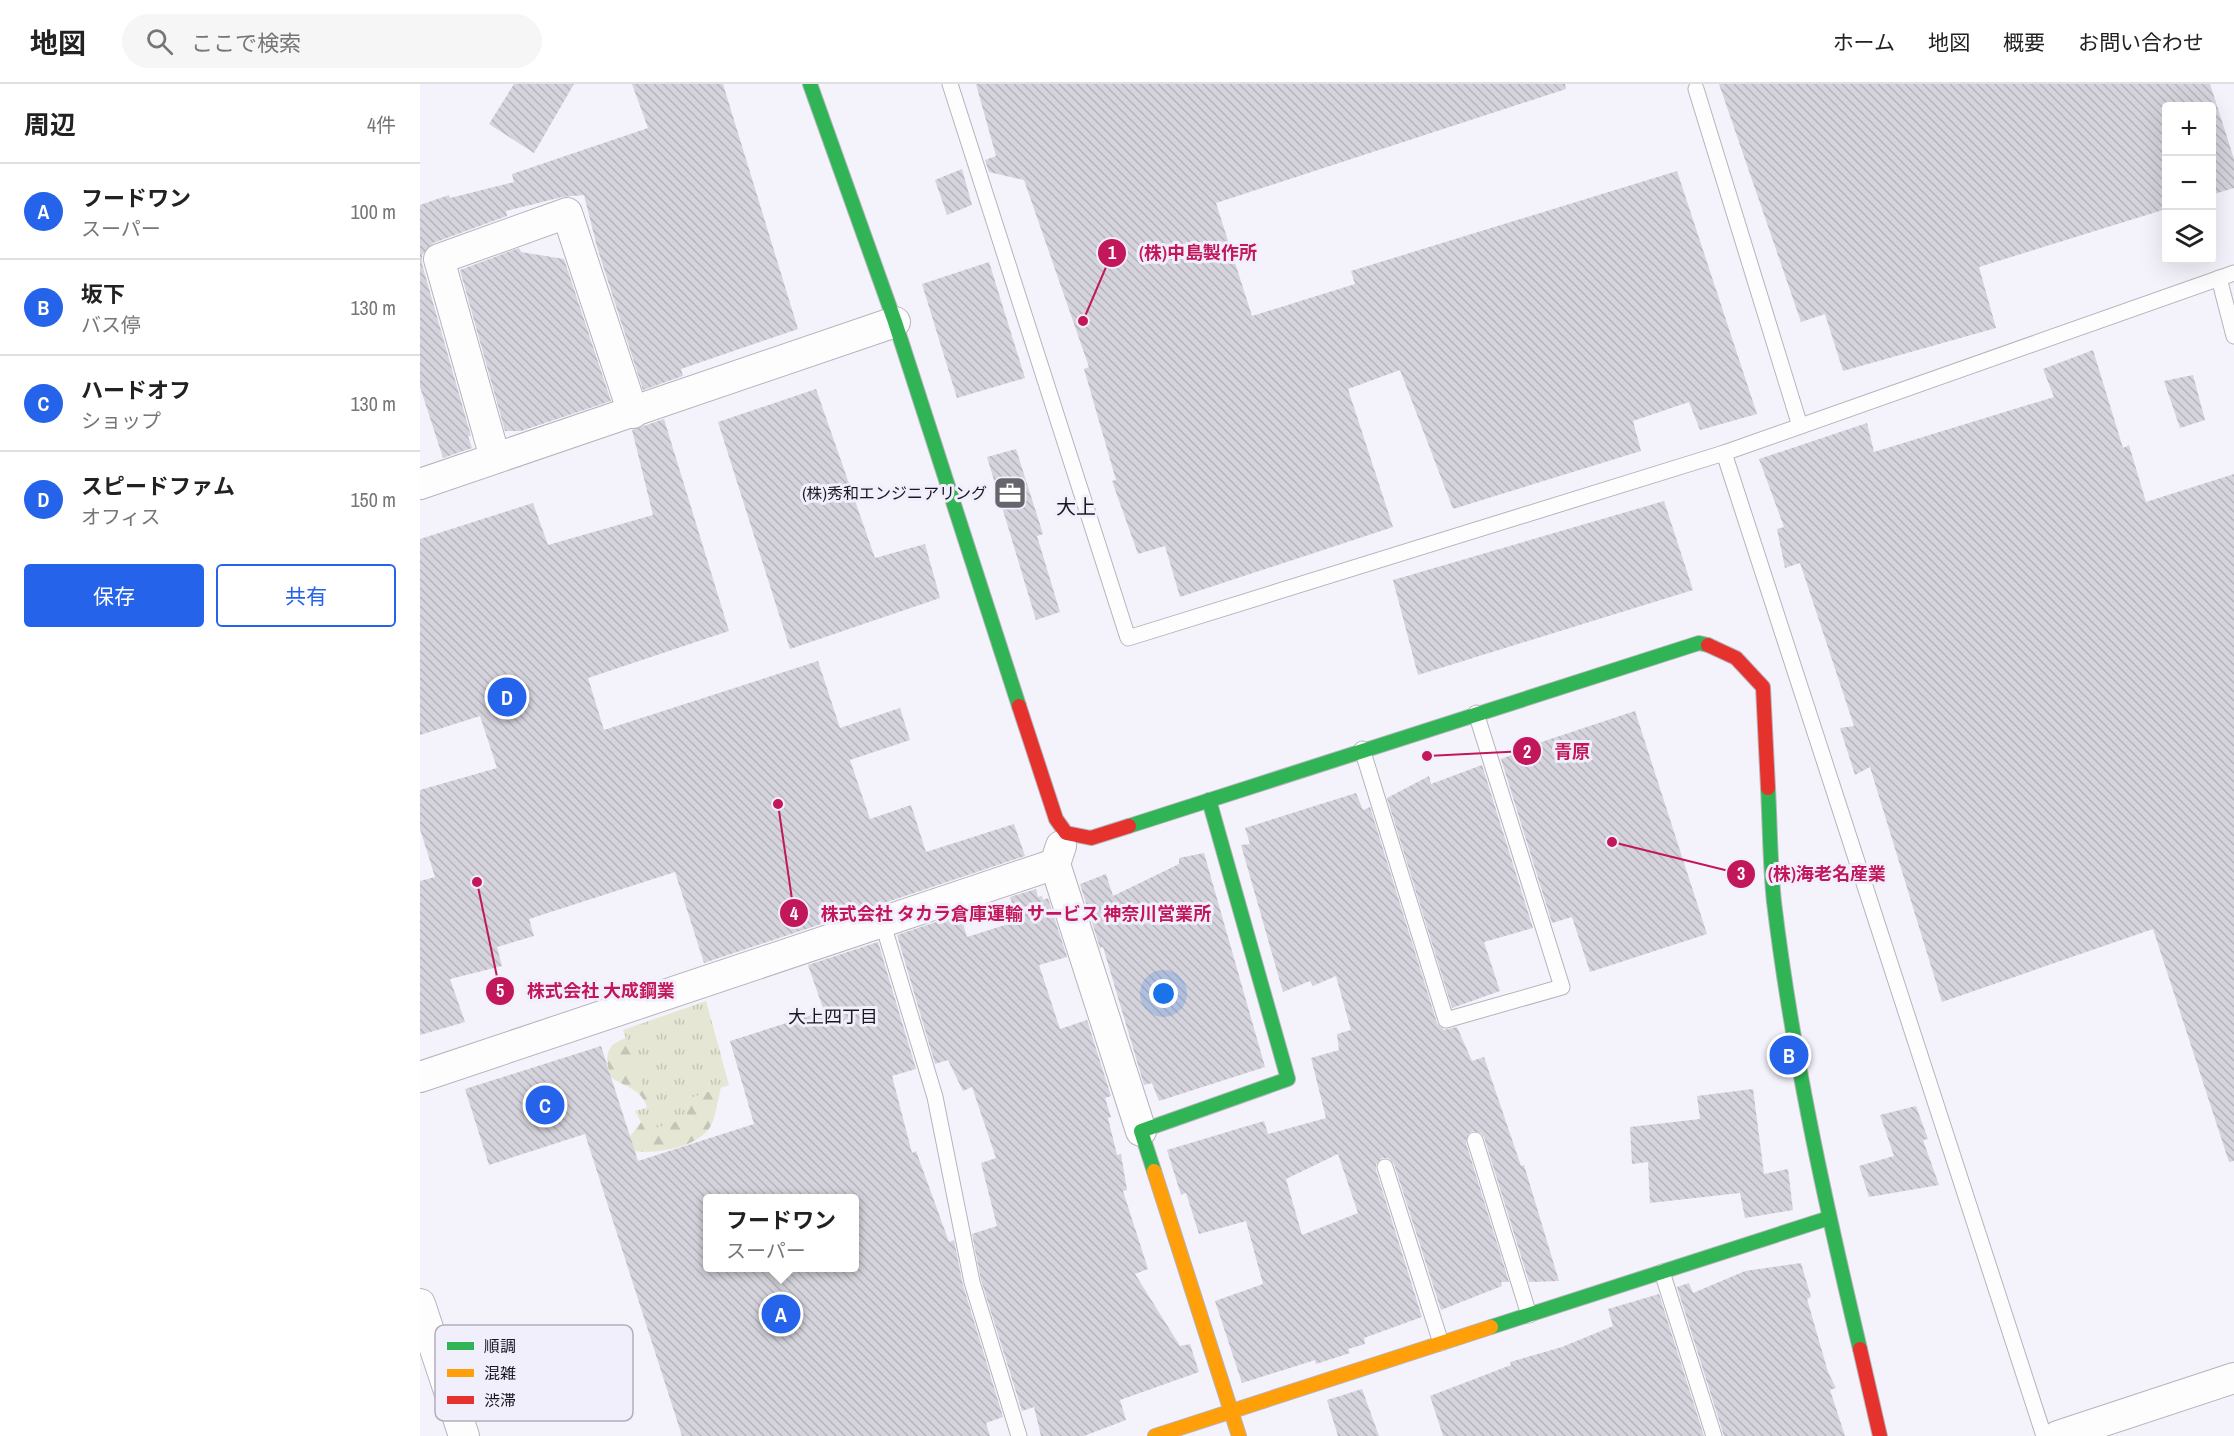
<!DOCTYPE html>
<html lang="ja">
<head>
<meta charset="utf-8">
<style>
  body { margin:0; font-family:"Archivo Narrow","Noto Sans JP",sans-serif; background:#f6f6f6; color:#222 }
  .controls { position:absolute; right:18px; top:18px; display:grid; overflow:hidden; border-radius:6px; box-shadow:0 6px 24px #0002 }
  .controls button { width:54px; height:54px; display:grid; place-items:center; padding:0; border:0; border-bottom:2px solid #e0e0e0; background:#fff; color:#222; font:30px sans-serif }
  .you { position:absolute; left:744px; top:910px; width:21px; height:21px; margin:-15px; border:4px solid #fff; border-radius:50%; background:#1a73e8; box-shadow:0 0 0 9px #1a73e833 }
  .badge { display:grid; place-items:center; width:39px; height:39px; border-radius:50%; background:#2563eb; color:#fff; font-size:20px; font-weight:700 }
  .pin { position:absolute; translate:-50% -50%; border:3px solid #fff; box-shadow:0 2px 6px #0006 }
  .popup { position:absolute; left:283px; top:1110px; width:156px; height:78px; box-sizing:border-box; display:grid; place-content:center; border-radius:6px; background:#fff; filter:drop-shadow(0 2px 4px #0005); font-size:20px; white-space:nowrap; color:#767676 }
  .popup b { font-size:22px; color:#222 }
  .popup::after { content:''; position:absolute; left:50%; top:100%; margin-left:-12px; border:12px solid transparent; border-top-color:#fff }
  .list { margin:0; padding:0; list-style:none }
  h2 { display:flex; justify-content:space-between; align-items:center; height:78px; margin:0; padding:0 24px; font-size:26px }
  h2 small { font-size:20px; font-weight:400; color:#767676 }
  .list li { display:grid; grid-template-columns:39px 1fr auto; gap:18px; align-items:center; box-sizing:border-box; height:96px; padding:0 24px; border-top:2px solid #e0e0e0 }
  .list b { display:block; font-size:22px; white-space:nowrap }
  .list p { margin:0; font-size:20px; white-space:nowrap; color:#767676 }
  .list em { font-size:20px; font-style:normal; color:#767676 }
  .actions { display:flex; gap:12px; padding:18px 24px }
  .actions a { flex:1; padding:14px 0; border:2px solid #2563eb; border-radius:6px; text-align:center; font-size:21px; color:#2563eb }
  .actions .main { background:#2563eb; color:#fff }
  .icon { flex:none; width:33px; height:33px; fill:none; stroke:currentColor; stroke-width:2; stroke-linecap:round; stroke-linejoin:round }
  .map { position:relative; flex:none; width:1814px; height:1352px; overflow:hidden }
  header { display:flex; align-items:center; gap:36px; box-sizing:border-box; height:84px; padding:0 30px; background:#fff; border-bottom:2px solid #e0e0e0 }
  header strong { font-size:28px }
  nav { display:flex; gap:33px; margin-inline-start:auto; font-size:21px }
  .search { width:420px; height:54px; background:#f6f6f6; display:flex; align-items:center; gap:15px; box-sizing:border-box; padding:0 21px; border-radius:33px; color:#767676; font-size:22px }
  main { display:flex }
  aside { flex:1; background:#fff }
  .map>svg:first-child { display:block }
</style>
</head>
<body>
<header>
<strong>地図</strong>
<div class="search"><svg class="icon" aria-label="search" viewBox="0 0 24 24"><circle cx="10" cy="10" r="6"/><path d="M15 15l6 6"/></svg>ここで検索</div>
<nav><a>ホーム</a><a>地図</a><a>概要</a><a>お問い合わせ</a></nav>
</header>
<main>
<aside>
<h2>周辺<small>4件</small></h2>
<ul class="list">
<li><span class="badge">A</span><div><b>フードワン</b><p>スーパー</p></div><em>100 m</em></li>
<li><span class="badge">B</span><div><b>坂下</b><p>バス停</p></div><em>130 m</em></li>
<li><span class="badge">C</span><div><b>ハードオフ</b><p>ショップ</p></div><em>130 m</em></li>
<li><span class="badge">D</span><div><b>スピードファム</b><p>オフィス</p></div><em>150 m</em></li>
</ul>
<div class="actions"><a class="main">保存</a><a>共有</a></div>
</aside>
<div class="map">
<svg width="1814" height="1352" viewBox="0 0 1814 1352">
  <defs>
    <pattern id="forest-firs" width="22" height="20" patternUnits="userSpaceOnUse" patternTransform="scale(1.5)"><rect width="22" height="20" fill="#e6e6d4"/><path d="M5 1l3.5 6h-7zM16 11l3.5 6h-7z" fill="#c5c5b6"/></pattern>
    <pattern id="park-tufts" width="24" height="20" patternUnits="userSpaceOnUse" patternTransform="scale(1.5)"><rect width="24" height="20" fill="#e6e6d4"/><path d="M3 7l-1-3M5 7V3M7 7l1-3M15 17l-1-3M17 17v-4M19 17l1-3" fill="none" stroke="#c5c5b6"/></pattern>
    <pattern id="building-back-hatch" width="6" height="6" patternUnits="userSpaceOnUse" patternTransform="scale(1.5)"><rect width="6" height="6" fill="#d5d3db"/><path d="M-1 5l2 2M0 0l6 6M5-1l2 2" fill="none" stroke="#b6b4bc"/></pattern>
  </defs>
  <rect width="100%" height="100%" fill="#f4f2fa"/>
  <path fill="url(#forest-firs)" d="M291 945C304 968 305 991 298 1016 296 1025 295 1035 290 1043 277 1064 236 1070 214 1067L208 1055 228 1029C225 1006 209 1005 192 994 188 985 184 973 191 963 202 947 271 947 291 945Z"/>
  <polygon fill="url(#park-tufts)" points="286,917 309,1001 264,1016 268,1034 226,1047 215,1027 230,1023 203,946"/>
  <g fill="url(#building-back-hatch)" fill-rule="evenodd">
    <polygon points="94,0 154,0 114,69 69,40"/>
    <polygon points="212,0 303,0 378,245 261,285 263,292 223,306 177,163 164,111 142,113 86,127 87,132 13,159 2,171 2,180 51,352 48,352 52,364 23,374 0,303 0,121 29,111 30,114 94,98 92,90 228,44"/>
    <polygon points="556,0 1145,0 1146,5 796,119 832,232 935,200 931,187 1257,87 1337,330 1280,346 1269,318 1213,337 1221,367 1033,425 980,286 928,305 973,443 760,513 745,462 718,470 692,397 696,396 664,285 669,283 604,96 569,88 565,76 576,72"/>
    <polygon points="1299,0 1790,0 1814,75 1814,104 1791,111 1791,22 1746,22 1746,125 1559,183 1576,244 1423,287 1405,230 1381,238"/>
    <polygon points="542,85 552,121 527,131 515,96"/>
    <polygon points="99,164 101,168 144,175 191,317 101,347 85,347 40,186"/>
    <polygon points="569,178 605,294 537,314 502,200"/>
    <polygon points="1673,266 1703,364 1709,361 1726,418 1814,390 1814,1077 1809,1078 1733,845 1522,918 1450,683 1435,691 1420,644 1434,642 1380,479 1365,484 1357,445 1364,443 1339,375 1447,339 1454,368 1634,313 1623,285"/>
    <polygon points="1773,291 1785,336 1760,344 1744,297"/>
    <polygon points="396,305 455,474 505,460 520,514 370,565 298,338"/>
    <polygon points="244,335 309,547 168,594 184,646 398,577 420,644 480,624 490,656 430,676 450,735 491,721 506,768 594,740 605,772 284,879 255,788 109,835 114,852 77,863 82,882 30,895 45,938 0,951 0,797 15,793 0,745 0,706 77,684 60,632 0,651 0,455 113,419 128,461 233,431 212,346"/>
    <polygon points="596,365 623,450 617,452 640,528 616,536 567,373"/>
    <polygon points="1244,417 1273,506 998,591 973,496"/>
    <polygon points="1215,627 1287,850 1170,888 1152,833 1132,839 1081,675 1097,669 1097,666"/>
    <polygon points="1062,681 1113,844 1064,858 1080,907 1032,924 967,714 1009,692 1011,700"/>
    <path d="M936 709 943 726 950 723 1017 939 1024 946 1037 943 1052 977 1064 973 1101 1082 1104 1081 1139 1197 1109 1198 1064 1053 1061 1049 1053 1047 1048 1050 1046 1059 1089 1198H1081L1082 1202 1021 1226 974 1080 968 1074H962L956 1080V1086L1002 1233 944 1254 945 1260 928 1265 930 1269 896 1280 895 1276 822 1299 795 1217 843 1200 826 1137 779 1150 766 1109 761 1111 747 1066 844 1037 848 1050 906 1034 891 974 919 966 917 950 931 946 916 892 893 902 890 897 863 908 821 761 830 760 825 744ZM918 1070 938 1129 882 1151 866 1095Z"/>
    <polygon points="784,769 845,983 739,1017 732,999 724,1001 683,863 680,864 660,800 686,790 693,812 759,780 759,774"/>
    <polygon points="616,805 618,813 622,812 623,816 628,814 647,873 619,881 640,945 667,936 691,1012 685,1014 691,1033 688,1034 697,1071 701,1070 707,1106 703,1107 728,1185 715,1190 760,1262 770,1260 779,1288 700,1316 706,1336 664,1352 621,1352 614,1323 602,1327 561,1196 552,1150 577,1142 561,1079 576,1074 552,1003 543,1007 528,976 515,980 477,851 540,830 547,853 598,837 590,813"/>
    <path d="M458 858 496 985 472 992 492 1069 496 1067 529 1158 534 1156 543 1201 583 1333 566 1339 570 1352H262L165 1050 69 1081 45 1005 181 962 218 1077 334 1040 310 957 404 927 388 881ZM288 1114H435V1184H288Z"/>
    <polygon points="1333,1005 1344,1090 1368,1085 1373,1126 1325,1134 1320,1109 1230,1119 1228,1078 1212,1080 1210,1043 1280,1035 1277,1012"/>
    <polygon points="1496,1022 1508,1055 1503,1056 1519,1101 1449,1113 1439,1082 1474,1072 1460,1031"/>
    <polygon points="1381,1179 1391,1213 1387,1215 1408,1288 1416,1304 1410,1306 1425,1352 1304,1352 1257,1203 1269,1199 1273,1209 1325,1187"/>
    <polygon points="1239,1210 1284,1352 1023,1352 1010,1312 1091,1281 1090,1278 1142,1263 1193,1242 1188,1225"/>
    <polygon points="942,1305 959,1352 918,1352 907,1316"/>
  </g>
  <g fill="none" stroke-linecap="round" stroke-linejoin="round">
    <defs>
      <g id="lane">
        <polyline points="530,0 708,554 1304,369"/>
        <polyline points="1276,5 1380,342"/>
        <polyline points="1799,194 1814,252"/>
        <polyline points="942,665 1026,936 1142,903 1056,629"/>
        <polyline points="462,837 515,1013 552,1198 599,1352"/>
        <polyline points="1055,1056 1109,1231"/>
        <polyline points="965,1083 1021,1259"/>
        <polyline points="1242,1188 1294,1352"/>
        <polyline points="1624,1352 1304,369 1814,189"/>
      </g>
      <g id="street">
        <polyline points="75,374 19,175 147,129 213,329"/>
        <polyline points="0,400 475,238"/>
        <polyline points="641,762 635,780 721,1047"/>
        <polyline points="0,993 635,780"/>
        <polyline points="0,1220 44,1352"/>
        <polyline points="1638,1352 1814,1294"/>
      </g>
      <g id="fast">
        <polyline points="390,0 475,238 599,622"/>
        <path d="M1348 704C1350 741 1350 780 1354 818 1372 968 1405 1118 1440 1265"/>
        <polyline points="709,742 1279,559 1288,561"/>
        <polyline points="734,1087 721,1047 868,995 789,716"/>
        <polyline points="1071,1243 1409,1134"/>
      </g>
      <g id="slow">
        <polyline points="734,1087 819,1352"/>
        <polyline points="735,1352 1071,1243"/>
      </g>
      <g id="jam">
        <polyline points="1288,561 1316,574 1343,603 1348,704"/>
        <polyline points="599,622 636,735 646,749 671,754 709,742"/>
        <polyline points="1440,1265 1460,1352"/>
      </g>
    </defs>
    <use href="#lane" stroke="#b6b4bc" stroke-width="17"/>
    <use href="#street" stroke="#b6b4bc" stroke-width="32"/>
    <use href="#fast" stroke="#b6b4bc" stroke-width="16"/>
    <use href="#slow" stroke="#b6b4bc" stroke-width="16"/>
    <use href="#jam" stroke="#b6b4bc" stroke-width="16"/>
    <use href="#lane" stroke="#fdfdfe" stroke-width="15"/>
    <use href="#street" stroke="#fdfdfe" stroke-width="30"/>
    <use href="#fast" stroke="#30b455" stroke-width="14"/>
    <use href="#slow" stroke="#ff9f0a" stroke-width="14"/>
    <use href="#jam" stroke="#e5322d" stroke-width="14"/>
  </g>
  <defs>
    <symbol id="office-square" viewBox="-11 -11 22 22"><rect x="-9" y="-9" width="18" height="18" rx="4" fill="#66646c" stroke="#f2effd"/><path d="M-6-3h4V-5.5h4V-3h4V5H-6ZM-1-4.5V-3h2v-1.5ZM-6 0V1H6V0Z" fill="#fff"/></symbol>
  </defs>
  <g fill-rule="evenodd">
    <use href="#office-square" x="571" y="390" width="38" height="38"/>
  </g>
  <g text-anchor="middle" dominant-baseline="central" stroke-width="6" stroke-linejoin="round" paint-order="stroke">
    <g font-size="16" fill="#19171f" stroke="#f2effd" text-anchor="end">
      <text x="567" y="409">(株)秀和エンジニアリング</text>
    </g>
    <g font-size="18" fill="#19171f" stroke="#f2effd">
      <text x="413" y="932">大上四丁目</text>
    </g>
    <g font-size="20" fill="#19171f" stroke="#f2effd">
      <text x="656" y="422">大上</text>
    </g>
  </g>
  <rect x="15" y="1241" width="198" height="96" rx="9" fill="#f2effd" stroke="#b1aeba" stroke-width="1.5"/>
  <rect x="27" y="1258" width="27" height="8" fill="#30b455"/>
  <rect x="27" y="1285" width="27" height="8" fill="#ff9f0a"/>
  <rect x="27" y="1312" width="27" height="8" fill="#e5322d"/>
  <g font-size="16" fill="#19171f">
    <text x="64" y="1268">順調</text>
    <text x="64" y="1295">混雑</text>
    <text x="64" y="1322">渋滞</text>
  </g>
  <path fill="none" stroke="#c2185b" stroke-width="2" d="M663 237L692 169M1007 672L1107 667M1192 758L1321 790M358 720L374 829M57 798L80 907"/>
  <g fill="#c2185b" stroke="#f2effd" stroke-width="2">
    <circle cx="663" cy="237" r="6"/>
    <circle cx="1007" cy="672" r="6"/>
    <circle cx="1192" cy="758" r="6"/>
    <circle cx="358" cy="720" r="6"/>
    <circle cx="57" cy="798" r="6"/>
    <circle cx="692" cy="169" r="15"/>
    <circle cx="1107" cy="667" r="15"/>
    <circle cx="1321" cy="790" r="15"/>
    <circle cx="374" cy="829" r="15"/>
    <circle cx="80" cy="907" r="15"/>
  </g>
  <g font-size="18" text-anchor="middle" font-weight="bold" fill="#fff">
    <text x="692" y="175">1</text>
    <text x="1107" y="674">2</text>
    <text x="1321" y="796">3</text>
    <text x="374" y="836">4</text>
    <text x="80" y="913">5</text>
  </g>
  <g font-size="18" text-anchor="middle" font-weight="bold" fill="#c2185b" stroke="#f2effd" stroke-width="6" stroke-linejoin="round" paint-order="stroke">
    <text x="778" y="175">(株)中島製作所</text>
    <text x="1152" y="674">青原</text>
    <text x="1407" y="796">(株)海老名産業</text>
    <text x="596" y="836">株式会社 タカラ倉庫運輸 サービス 神奈川営業所</text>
    <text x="181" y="913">株式会社 大成鋼業</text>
  </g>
</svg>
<div class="controls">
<button>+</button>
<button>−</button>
<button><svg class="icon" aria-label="layers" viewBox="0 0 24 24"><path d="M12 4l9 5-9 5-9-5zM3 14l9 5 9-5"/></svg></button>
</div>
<div class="you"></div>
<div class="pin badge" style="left:361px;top:1230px">A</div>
<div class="popup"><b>フードワン</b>スーパー</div>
<div class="pin badge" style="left:1369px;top:971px">B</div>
<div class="pin badge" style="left:125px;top:1021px">C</div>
<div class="pin badge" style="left:87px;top:613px">D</div>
</div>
</main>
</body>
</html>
